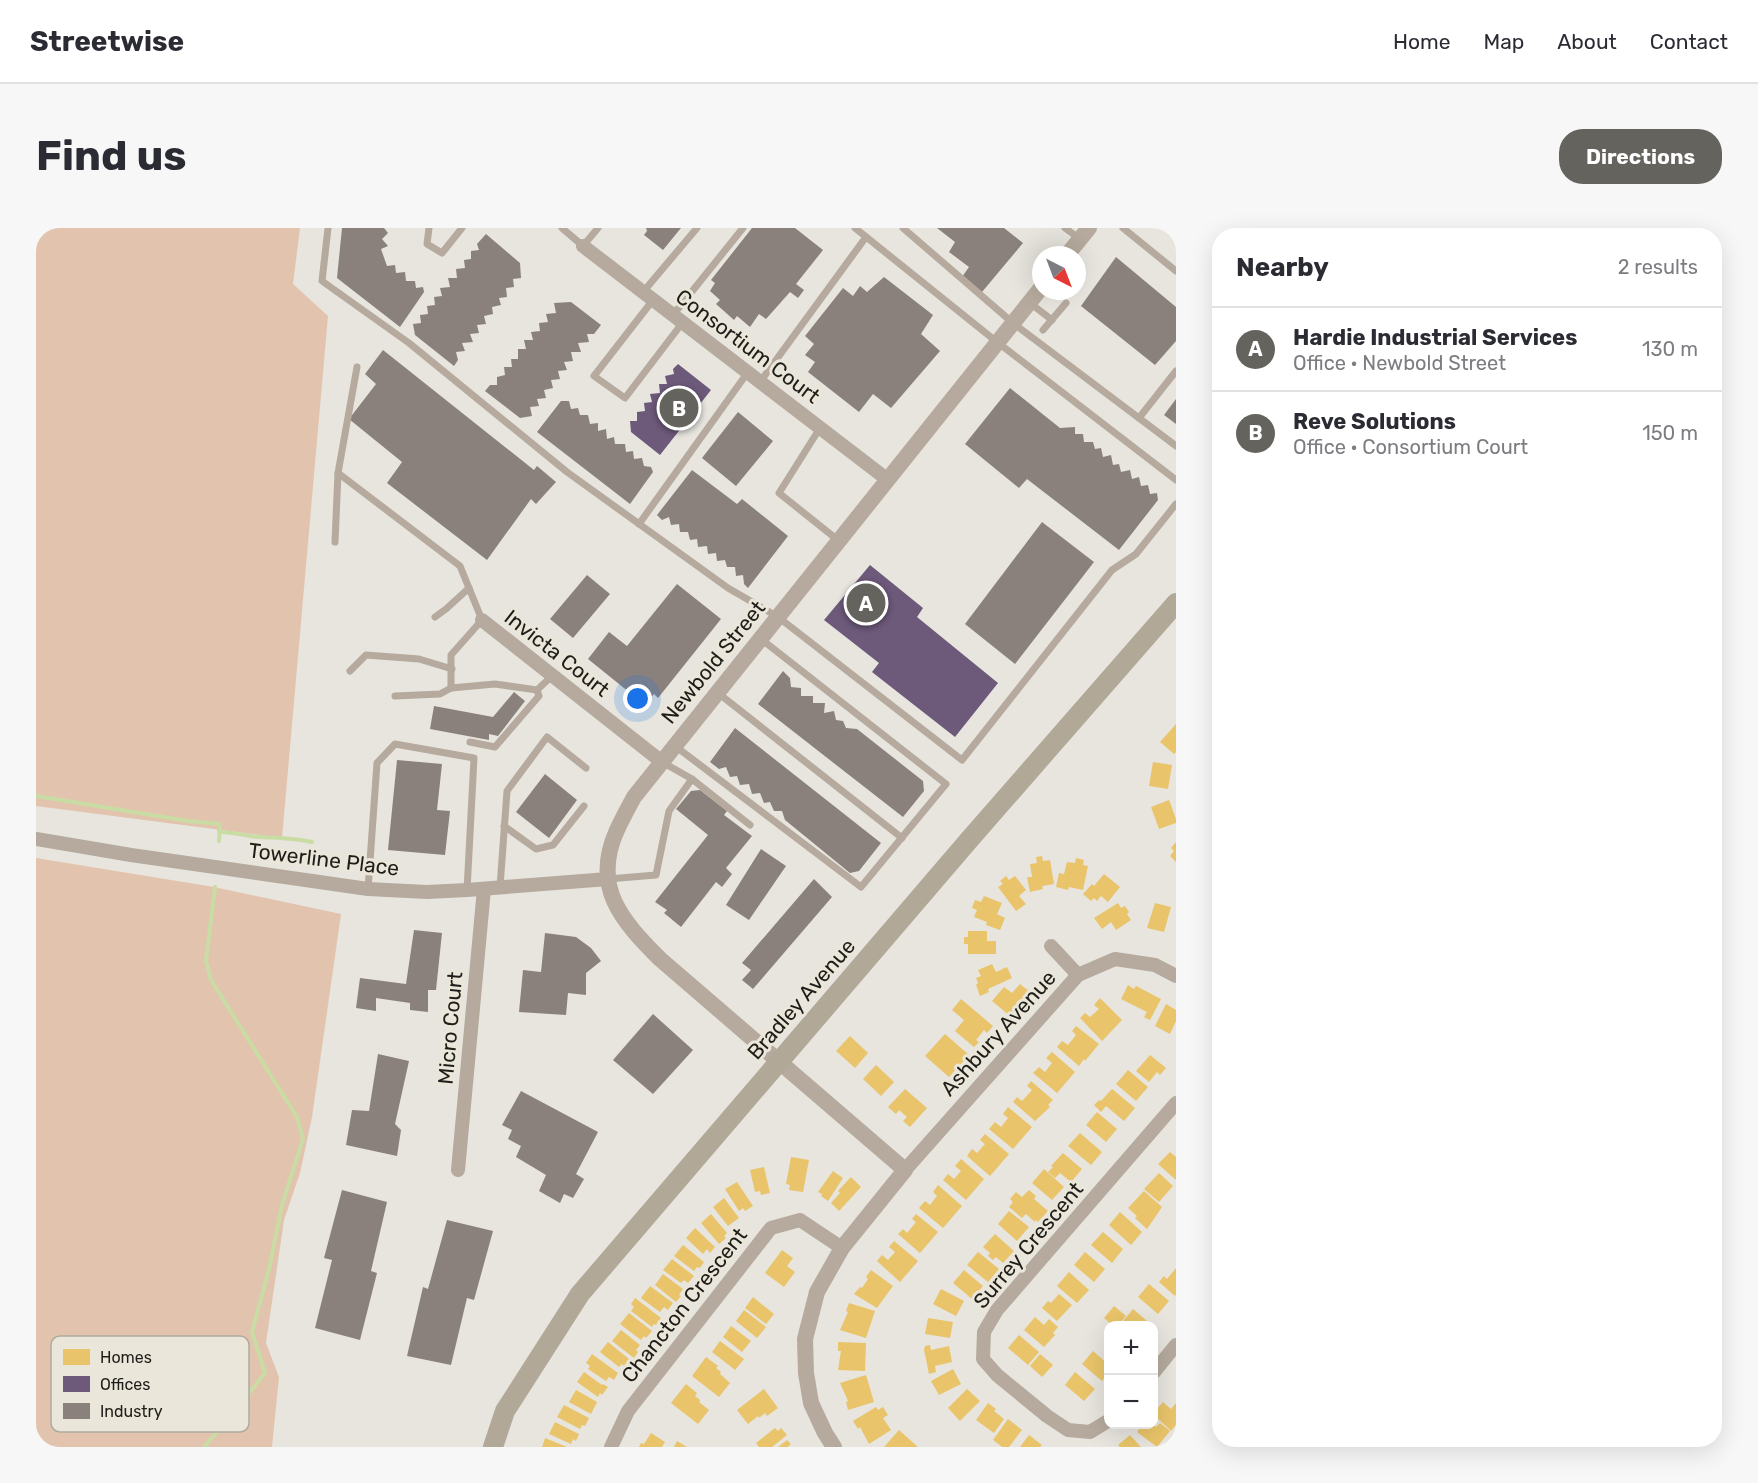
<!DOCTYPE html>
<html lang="en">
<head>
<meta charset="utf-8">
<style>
  body { margin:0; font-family:Rubik,sans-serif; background:#f7f7f7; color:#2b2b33 }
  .controls { position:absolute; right:18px; bottom:18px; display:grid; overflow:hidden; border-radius:12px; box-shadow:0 6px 24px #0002 }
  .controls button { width:54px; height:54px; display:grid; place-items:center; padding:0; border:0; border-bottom:2px solid #e1e1e2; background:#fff; color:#2b2b33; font:30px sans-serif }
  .compass { position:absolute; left:996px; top:18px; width:54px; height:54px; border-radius:50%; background:#fff; box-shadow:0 6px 24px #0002; rotate:138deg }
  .you { position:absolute; left:602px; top:471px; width:21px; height:21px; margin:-15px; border:4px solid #fff; border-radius:50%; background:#1a73e8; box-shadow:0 0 0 9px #1a73e833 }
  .badge { display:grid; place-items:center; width:39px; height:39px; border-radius:50%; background:#65635e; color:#fff; font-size:20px; font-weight:700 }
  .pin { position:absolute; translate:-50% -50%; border:3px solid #fff; box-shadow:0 2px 6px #0006 }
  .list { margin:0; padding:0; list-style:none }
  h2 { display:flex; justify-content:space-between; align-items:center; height:78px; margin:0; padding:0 24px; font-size:26px }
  h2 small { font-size:20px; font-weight:400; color:#7c7c81 }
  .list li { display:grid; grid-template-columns:39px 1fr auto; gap:18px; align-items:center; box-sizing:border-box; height:84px; padding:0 24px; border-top:2px solid #e1e1e2 }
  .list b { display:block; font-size:22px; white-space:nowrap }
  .list p { margin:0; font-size:20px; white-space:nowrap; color:#7c7c81 }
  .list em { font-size:20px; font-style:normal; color:#7c7c81 }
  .map { position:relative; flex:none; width:1140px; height:1219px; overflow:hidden; border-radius:24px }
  header { display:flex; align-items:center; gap:36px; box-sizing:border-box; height:84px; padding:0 30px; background:#fff; border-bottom:2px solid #e1e1e2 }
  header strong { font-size:28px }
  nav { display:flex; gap:33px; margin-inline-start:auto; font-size:21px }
  .intro { display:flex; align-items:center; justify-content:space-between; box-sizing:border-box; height:144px; padding:0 36px }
  h1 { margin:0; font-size:42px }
  .button { padding:15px 27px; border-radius:24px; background:#65635e; color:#fff; font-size:21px; font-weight:700 }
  main { display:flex; gap:36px; padding:0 36px }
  aside { flex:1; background:#fff; border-radius:24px; box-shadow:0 6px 24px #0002 }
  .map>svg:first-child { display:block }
</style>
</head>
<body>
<header>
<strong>Streetwise</strong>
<nav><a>Home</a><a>Map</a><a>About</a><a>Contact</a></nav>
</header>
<div class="intro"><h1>Find us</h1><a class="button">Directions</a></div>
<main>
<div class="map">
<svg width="1140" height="1219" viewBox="0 0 1140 1219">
  <rect width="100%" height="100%" fill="#e7e5de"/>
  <g fill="#e2c3ae">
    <polygon points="0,0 264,0 257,56 292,88 246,610 0,578"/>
    <polygon points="0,630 178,659 305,686 276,889 264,945 248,992 230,1115 243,1149 236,1219 0,1219"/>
  </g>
  <g fill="#e9c46a">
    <polygon points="1140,496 1140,524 1138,526 1124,514"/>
    <polygon points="1117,534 1136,537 1132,561 1113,558"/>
    <polygon points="1133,572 1140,591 1140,595 1123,601 1115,579"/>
    <polygon points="1140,614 1140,634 1134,628 1138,623 1135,620"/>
    <polygon points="1006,628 1007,633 1014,632 1018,656 1006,658 1007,661 994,664 991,649 996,649 994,636 1001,635 1000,629"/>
    <polygon points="1040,630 1048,632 1047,637 1052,638 1047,662 1033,659 1032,662 1020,659 1023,645 1028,646 1031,634 1039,635"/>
    <polygon points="1068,646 1084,659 1072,674 1065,668 1061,673 1058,670 1055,673 1047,666 1056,656 1058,658"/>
    <polygon points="970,648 973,652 979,648 990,662 983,668 990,676 980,683 962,659 967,656 964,653"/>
    <polygon points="948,668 966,675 961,686 969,690 964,702 950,697 951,694 938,689 941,682 936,680 939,672 945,674"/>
    <polygon points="1082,675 1085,680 1089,678 1093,684 1091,686 1095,692 1080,702 1075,694 1066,701 1058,690"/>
    <polygon points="1119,675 1135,679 1128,704 1111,700"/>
    <polygon points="932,703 951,703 951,713 960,713 960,726 932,726 932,716 928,716 928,709 932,709"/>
    <polygon points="956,736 960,744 971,739 976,750 952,761 953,764 944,768 940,757 942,755 940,750 945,748 942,742"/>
    <polygon points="984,756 994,764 974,788 956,773 968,759 976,765"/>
    <polygon points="1092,757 1098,761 1100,758 1125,771 1114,792 1108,789 1111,784 1085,771"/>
    <polygon points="1064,770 1086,792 1066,813 1044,790 1049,785 1054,789 1063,781 1058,777"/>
    <polygon points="925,771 957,798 951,805 948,802 940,812 943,814 938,819 919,803 928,792 916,782"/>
    <polygon points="1130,776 1140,782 1140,793 1134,806 1119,798"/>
    <polygon points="1040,798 1063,816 1049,833 1048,831 1043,838 1021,819 1026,813 1032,817 1040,807 1036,803"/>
    <polygon points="909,806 933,827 913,849 889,828"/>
    <polygon points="814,808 832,825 819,840 800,823"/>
    <polygon points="1016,824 1039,844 1021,865 997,845 1003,839 1009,844 1016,835 1010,830"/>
    <polygon points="1114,827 1130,840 1124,847 1121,844 1113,854 1100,843"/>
    <polygon points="840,837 858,854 845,868 827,851"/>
    <polygon points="1092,842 1112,859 1100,873 1080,856"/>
    <polygon points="995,853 1017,872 1012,877 1014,879 999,893 977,874 981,869 986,873 996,862 991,858"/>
    <polygon points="869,861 891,880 874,899 867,893 871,889 863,882 860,886 852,879"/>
    <polygon points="1076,861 1099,880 1088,893 1070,878 1065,884 1058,877 1063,872 1065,873"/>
    <polygon points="972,879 996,899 977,921 953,901 959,894 965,899 972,890 967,886"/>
    <polygon points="1061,884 1081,901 1070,914 1050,897"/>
    <polygon points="1044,905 1066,924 1055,937 1032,918"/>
    <polygon points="949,906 973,926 954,948 931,928 936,921 941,925 949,916 944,912"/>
    <polygon points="1134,924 1140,929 1140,952 1122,936"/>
    <polygon points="1027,925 1046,941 1035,954 1024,945 1019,950 1012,944 1017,939 1015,938"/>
    <polygon points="755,929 773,932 767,964 753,962 754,957 750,956"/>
    <polygon points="925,931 948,951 930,972 907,952 912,946 918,951 925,943 919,938"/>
    <polygon points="728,939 734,965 725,967 724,963 719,964 714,942"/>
    <polygon points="1008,941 1028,959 1016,972 996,955"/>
    <polygon points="797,943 807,950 792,973 785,968 786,966 782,964"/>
    <polygon points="1123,945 1137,958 1123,974 1108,961"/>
    <polygon points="815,949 825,959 803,983 795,975 804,965 802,963"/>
    <polygon points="701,954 717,978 709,983 707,980 703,983 689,961"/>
    <polygon points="902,957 926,978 907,1000 883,980 889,973 894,977 901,968 897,964"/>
    <polygon points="993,962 1000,968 998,971 1012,983 1002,994 1000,992 999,994 990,986 986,990 973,979 977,974 974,971 980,964 986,969"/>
    <polygon points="1108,963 1126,979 1111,1001 1099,990 1101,988 1092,980"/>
    <polygon points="688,970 703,990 692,998 677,979"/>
    <polygon points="973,983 993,999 981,1013 962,996"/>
    <polygon points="1084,984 1106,1004 1095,1017 1073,997"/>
    <polygon points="675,986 691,1005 688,1008 690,1010 683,1016 665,995"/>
    <polygon points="880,986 902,1004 884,1025 862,1006 867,1001 871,1005 880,994 876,991"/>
    <polygon points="659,1000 679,1019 674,1025 671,1021 667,1026 650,1010"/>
    <polygon points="1067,1004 1087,1021 1076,1035 1055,1017"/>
    <polygon points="959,1006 978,1023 967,1035 960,1029 957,1032 952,1028 954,1025 947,1019"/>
    <polygon points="858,1013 882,1033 864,1054 841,1033 846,1027 852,1032 859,1024 853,1019"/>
    <polygon points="647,1017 668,1034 664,1040 661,1039 658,1043 638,1028"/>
    <polygon points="746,1022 757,1030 751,1038 759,1044 748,1059 729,1045"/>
    <polygon points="942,1024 963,1041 952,1054 931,1037"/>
    <polygon points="1049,1024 1069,1041 1058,1054 1038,1037"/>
    <polygon points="636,1031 658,1048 652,1055 648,1052 645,1055 627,1042"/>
    <polygon points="1140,1040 1140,1066 1139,1068 1123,1054 1128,1048 1131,1051"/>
    <polygon points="835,1042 857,1058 841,1080 818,1066 824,1059 826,1060 832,1051 830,1049"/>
    <polygon points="928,1042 947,1058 936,1071 917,1055"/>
    <polygon points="1033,1044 1053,1062 1041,1075 1021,1058"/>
    <polygon points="627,1046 647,1061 643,1067 645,1068 640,1074 619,1057"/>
    <polygon points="1113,1056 1133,1073 1122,1086 1102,1069"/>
    <polygon points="614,1058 637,1075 632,1082 628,1079 624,1084 605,1070"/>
    <polygon points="905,1061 928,1073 920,1088 897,1076"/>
    <polygon points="1023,1066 1036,1077 1021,1093 1006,1080 1012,1073 1015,1075"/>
    <polygon points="717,1069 738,1086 730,1096 709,1080"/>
    <polygon points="599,1070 625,1090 620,1097 618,1096 616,1099 595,1083 598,1079 595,1076"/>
    <polygon points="813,1075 839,1083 830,1110 804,1102 812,1084 810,1083"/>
    <polygon points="1078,1078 1090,1088 1081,1098 1077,1098 1068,1090"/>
    <polygon points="1097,1081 1117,1098 1091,1098 1087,1093"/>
    <polygon points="708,1082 730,1099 721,1110 700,1093"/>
    <polygon points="593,1085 616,1103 610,1110 608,1108 605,1112 584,1096"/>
    <polygon points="999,1089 1008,1097 1013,1091 1022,1099 1017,1105 1019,1107 1008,1119 988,1102"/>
    <polygon points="892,1090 917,1094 914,1110 889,1106"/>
    <polygon points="695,1098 715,1113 706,1124 687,1109"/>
    <polygon points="585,1102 604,1117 600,1122 602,1124 598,1130 576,1113"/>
    <polygon points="983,1107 1003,1124 992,1137 972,1120"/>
    <polygon points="684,1113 708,1131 699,1142 676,1124"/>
    <polygon points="572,1114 593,1131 588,1138 586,1136 583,1139 564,1124"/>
    <polygon points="802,1114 830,1115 829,1143 802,1142 805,1123 802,1123"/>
    <polygon points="894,1117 895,1122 913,1118 916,1134 899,1138 900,1144 893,1146 888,1122 889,1118"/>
    <polygon points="1057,1123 1072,1136 1072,1146 1066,1153 1046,1136"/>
    <polygon points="556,1126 582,1145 578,1152 573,1149 570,1153 552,1141 554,1138 550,1135"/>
    <polygon points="1004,1126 1017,1137 1006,1149 994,1138"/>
    <polygon points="670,1129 682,1138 680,1140 685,1144 684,1146 694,1155 683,1169 656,1148"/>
    <polygon points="917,1141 925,1156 903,1167 895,1153"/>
    <polygon points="548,1144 566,1157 567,1156 572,1159 566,1167 564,1165 562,1169 541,1154"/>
    <polygon points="1039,1144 1059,1161 1048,1173 1029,1157"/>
    <polygon points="830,1147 838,1174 812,1182 810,1174 812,1173 804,1155"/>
    <polygon points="650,1156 661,1165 659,1168 664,1172 663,1174 673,1182 662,1196 635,1175"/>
    <polygon points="728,1161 742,1180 731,1188 729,1185 723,1190 722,1188 712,1196 701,1182"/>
    <polygon points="931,1161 944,1173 924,1193 912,1180"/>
    <polygon points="540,1162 561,1174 555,1186 533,1174"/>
    <polygon points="1127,1174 1135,1181 1140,1175 1140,1197 1135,1203 1118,1187 1118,1184"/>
    <polygon points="952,1175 960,1181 958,1183 968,1191 958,1205 940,1192"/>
    <polygon points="528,1177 553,1190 549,1198 546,1197 544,1201 521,1189"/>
    <polygon points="840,1179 842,1182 847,1179 852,1187 847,1190 855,1202 833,1216 824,1199 822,1201 817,1193"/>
    <polygon points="972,1191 986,1202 973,1219 966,1219 957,1212"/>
    <polygon points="519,1194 543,1206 540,1213 537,1211 535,1216 513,1206"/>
    <polygon points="1124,1195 1134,1203 1121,1219 1101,1204 1107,1196 1117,1196 1120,1199"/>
    <polygon points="739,1200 742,1203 745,1200 751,1207 736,1219 723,1219 720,1215"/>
    <polygon points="863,1202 882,1219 848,1219"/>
    <polygon points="615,1205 629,1214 626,1219 603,1219 605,1215 608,1216"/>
    <polygon points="993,1207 1006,1217 1004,1219 984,1219"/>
    <polygon points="1094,1207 1105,1219 1084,1219 1082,1217"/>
    <polygon points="509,1210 531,1219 506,1219"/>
    <polygon points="751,1212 755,1216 752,1219 742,1219"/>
    <polygon points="641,1213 651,1219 638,1219"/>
  </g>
  <g fill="#6d597a">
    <polygon points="642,136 675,162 624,227 595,204 594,193 601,193 601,184 609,183 608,175 616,174 614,166 624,165 623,156 631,156 629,148 638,146 637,141"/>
    <polygon points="834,337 887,380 881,389 962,455 919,509 836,444 843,435 788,392"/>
  </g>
  <g fill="#8a817c">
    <polygon points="306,0 348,0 352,5 346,11 352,18 345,21 351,38 359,37 360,45 369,44 370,53 379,53 380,60 387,59 388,64 364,99 301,50"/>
    <polygon points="610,0 645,0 627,22 608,7 611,3"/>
    <polygon points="716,0 759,0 787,22 760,56 768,62 762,70 754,64 730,91 723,86 714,99 701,88 698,92 680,76 684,72 674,63 679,55 675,52"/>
    <polygon points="901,0 968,0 987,15 946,64 926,49 933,39 913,24 919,14"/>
    <polygon points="450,6 484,35 485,50 477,51 478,59 470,60 471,69 463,70 465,77 456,79 457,86 448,88 450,96 441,97 443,105 434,106 437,114 426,115 429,123 420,124 422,132 418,138 379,107 377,96 385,95 384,87 392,86 391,78 399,77 398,69 406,68 404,60 414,59 412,50 421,50 420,41 429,40 428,32 435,31 435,23 443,22 441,16"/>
    <polygon points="1080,29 1140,79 1140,113 1119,137 1045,78"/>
    <polygon points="848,49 897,87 885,106 904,123 855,180 837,166 823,184 772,144 779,134 769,127 778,116 769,108 807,60 817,68 824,58 831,64"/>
    <polygon points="535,74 565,97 558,106 551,106 553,114 542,115 545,124 535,124 537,133 528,134 531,142 522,143 524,151 515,152 517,160 508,162 510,170 501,171 503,178 494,179 496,188 484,190 449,163 454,157 461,157 461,149 469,147 468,139 476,139 475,131 482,131 482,121 490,121 488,112 497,112 495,104 504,103 503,95 512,94 510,86 520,85 518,75"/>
    <polygon points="347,122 498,242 501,238 520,254 500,276 495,271 451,332 351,255 366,234 313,191 340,156 329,146"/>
    <polygon points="974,160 1024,200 1039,199 1039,206 1047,206 1048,214 1057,214 1059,221 1065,220 1067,229 1075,227 1077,237 1083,236 1085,244 1094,242 1096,251 1103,249 1105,258 1112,257 1114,266 1121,265 1122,272 1083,322 991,251 983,260 929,216"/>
    <polygon points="1140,171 1140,196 1128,187"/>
    <polygon points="525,173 533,173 535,181 542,180 544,187 552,187 554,196 562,195 562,203 570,201 571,211 578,209 579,216 589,216 590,224 597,223 598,231 606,230 608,238 615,239 617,244 594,276 501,204"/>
    <polygon points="702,184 737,213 700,258 666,230"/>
    <polygon points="656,242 701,276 706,271 752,308 712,360 708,356 707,347 700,348 699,339 691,339 689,332 681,333 680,325 672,326 671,318 662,319 661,311 654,312 652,304 644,304 643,296 635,297 633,289 626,292 621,287"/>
    <polygon points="1006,294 1058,334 979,436 929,396"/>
    <polygon points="551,347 574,366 537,410 514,391"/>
    <polygon points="641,356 685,391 622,470 618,466 609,477 552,431 573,404 591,418"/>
    <polygon points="747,443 754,450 755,459 765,460 765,468 777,468 777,475 789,475 788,485 798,483 800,492 807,493 810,500 821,501 887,553 888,563 867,589 722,476"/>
    <polygon points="478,464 489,473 462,508 453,506 453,512 394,501 398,478 457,489"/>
    <polygon points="699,500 845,615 823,643 814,645 749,592 746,583 738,583 734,574 728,575 724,565 716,566 713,556 704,557 701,548 694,549 690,539 683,541 674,534"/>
    <polygon points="361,532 406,536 401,582 414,583 409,627 352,622"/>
    <polygon points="509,546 541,572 513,610 480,584"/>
    <polygon points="664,562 691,583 688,587 716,608 690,640 696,646 686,659 680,654 645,699 628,685 631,682 619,674 672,607 640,581 655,563"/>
    <polygon points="725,621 750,638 713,692 690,677"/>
    <polygon points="778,651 796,669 717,761 706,752 715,742 706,735"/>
    <polygon points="378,702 406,705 400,762 392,762 392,784 374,782 374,775 340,770 340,783 320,780 324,750 370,756"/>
    <polygon points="509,705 540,709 555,720 565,733 550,745 550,767 532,765 530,787 483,784 487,742 505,744"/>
    <polygon points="617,786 657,822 617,866 577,832"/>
    <polygon points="342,826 373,833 359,896 365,902 361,928 310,917 316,882 333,883"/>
    <polygon points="485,863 562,904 540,946 548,951 537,970 528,966 524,975 503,963 510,947 480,929 485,918 472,911 476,902 466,897"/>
    <polygon points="306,962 351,974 335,1043 341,1045 324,1112 279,1100 296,1032 288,1030"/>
    <polygon points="411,992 457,1003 438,1072 431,1070 415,1137 371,1128 387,1059 392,1061"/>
  </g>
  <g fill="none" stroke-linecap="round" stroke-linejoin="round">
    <g stroke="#c9dca4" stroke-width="4">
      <polyline points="0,568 152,593 184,596 183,613"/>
      <path d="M183 602 184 604C198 604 210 608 223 609 241 610 259 610 276 614"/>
      <polyline points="168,1219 199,1183 229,1145 216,1104 233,1041 246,977 267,911 261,889 175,752 170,733 179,659"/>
    </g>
    <g stroke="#b5aa9d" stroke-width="7">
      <polyline points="292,0 286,53 373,115 531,244 692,360 742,389 926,532 1076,342 1100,326 1140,276"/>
      <polyline points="393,0 391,16 406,25 426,0"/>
      <polyline points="526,0 547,18 562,0"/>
      <polyline points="819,0 961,114 1140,252"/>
      <polyline points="867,0 977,95 1140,218"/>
      <polyline points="1029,0 1044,11"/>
      <polyline points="1087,0 1140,43"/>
      <polyline points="1132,0 1140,7"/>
      <polyline points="607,64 661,0"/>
      <polyline points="617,72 558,148 589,170 647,94"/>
      <polyline points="994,75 1016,92"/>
      <polyline points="637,87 707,0"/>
      <polyline points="1007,102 1030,75"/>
      <polyline points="724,154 830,9"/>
      <polyline points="1103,190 1140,143"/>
      <polyline points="784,200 743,265 803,313"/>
      <polyline points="302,245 321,139"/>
      <polyline points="603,296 712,144"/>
      <polyline points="299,314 302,245 424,338 446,392 415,427 415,460 459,456 501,462 516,448"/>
      <polyline points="399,389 410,381 433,360"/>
      <polyline points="314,443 330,427 383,431 416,441"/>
      <polyline points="682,465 866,610"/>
      <polyline points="359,468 404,466 415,460"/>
      <polyline points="434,514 459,519 503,468 501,462"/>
      <polyline points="639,518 825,659 910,556 725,411"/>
      <polyline points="656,551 714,597"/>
      <polyline points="468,598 500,621 517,617 548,578"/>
      <polyline points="572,651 620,647 633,583 656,551 626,534"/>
      <polyline points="464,659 471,563 511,509 550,540"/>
      <polyline points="332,661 341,535 359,516 438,530 431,662"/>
    </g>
    <g stroke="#b5aa9d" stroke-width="14">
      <polyline points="547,18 852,252"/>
      <polyline points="446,392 626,534"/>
      <polyline points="0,611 95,627 332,661 391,664 431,662 572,651"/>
      <polyline points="1015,718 1042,747"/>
      <polyline points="422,942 448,661"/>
      <polyline points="869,942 1042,747 1079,731 1119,737 1140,748"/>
      <polyline points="1118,1144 1140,1117"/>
      <polyline points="1072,1193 1054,1204 1032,1202 1011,1188 961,1147 947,1131 948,1104 961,1082 1140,875"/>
      <polyline points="575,1219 592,1183 735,1000 764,992 806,1020"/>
    </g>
    <g stroke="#b5aa9d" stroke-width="16">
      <polyline points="1031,27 1053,0"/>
      <path d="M798 1219 789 1205 775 1175 770 1145 769 1111 781 1064 806 1020 869 942 624 731C586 693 555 659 581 602 586 591 592 580 598 569L1005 60"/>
    </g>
    <polyline stroke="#b1a898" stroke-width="20" points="457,1219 469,1183 544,1066 933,612 1140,375"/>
  </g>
  <g text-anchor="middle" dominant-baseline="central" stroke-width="6" stroke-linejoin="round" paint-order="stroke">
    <g font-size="21" fill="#1f1d19" stroke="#ebe6da">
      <text transform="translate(712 118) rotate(37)">Consortium Court</text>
      <text transform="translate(521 425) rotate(38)">Invicta Court</text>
      <text transform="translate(677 434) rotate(-51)">Newbold Street</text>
      <text transform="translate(288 631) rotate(7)">Towerline Place</text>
      <text transform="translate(765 771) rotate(-49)">Bradley Avenue</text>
      <text transform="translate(414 800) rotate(-85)">Micro Court</text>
      <text transform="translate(962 805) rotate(-48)">Ashbury Avenue</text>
      <text transform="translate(992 1017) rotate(-50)">Surrey Crescent</text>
      <text transform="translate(648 1077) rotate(-52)">Chancton Crescent</text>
    </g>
  </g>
  <rect x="15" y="1108" width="198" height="96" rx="9" fill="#ebe6da" stroke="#aeaaa0" stroke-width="1.5"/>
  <rect x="27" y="1121" width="27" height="16" fill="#e9c46a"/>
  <rect x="27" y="1148" width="27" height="16" fill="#6d597a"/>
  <rect x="27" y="1175" width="27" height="16" fill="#8a817c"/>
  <g font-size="16" fill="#1f1d19">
    <text x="64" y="1135">Homes</text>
    <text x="64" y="1162">Offices</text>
    <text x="64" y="1189">Industry</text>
  </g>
</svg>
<div class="controls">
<button>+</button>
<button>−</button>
</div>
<svg class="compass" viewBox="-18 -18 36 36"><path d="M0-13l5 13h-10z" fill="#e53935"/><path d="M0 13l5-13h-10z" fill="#7c7c81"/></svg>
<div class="you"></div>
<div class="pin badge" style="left:830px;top:375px">A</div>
<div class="pin badge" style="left:643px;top:180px">B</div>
</div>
<aside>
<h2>Nearby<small>2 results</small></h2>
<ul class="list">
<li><span class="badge">A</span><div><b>Hardie Industrial Services</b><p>Office · Newbold Street</p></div><em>130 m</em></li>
<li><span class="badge">B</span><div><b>Reve Solutions</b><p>Office · Consortium Court</p></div><em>150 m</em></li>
</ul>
</aside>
</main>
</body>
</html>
